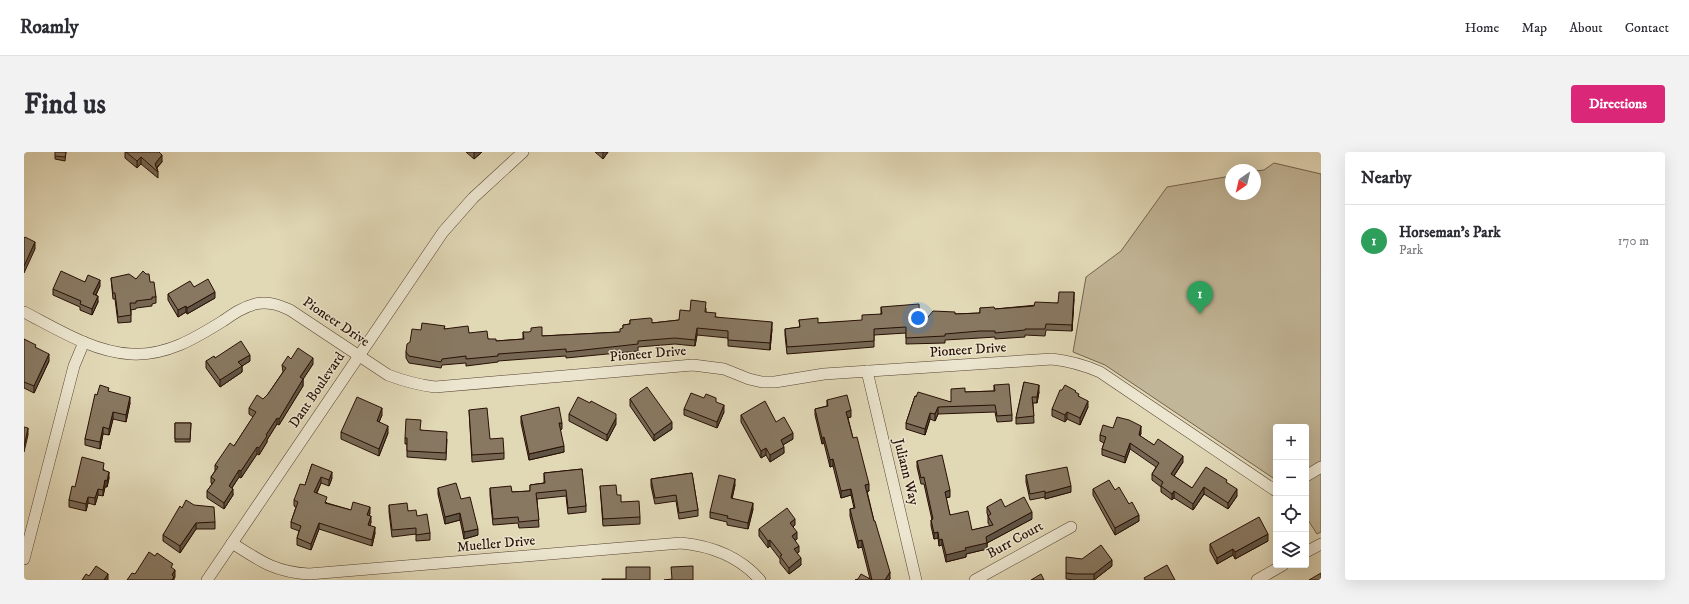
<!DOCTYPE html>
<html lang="en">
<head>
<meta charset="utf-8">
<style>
  body { margin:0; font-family:"IM FELL DW Pica",serif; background:#f2f2f3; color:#2b2b33 }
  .controls { position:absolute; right:12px; bottom:12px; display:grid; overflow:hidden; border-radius:4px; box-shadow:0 4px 16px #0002 }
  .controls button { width:36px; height:36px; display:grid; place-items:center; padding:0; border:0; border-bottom:1px solid #e1e1e2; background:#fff; color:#2b2b33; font:20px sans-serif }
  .compass { position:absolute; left:1201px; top:12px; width:36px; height:36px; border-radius:50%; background:#fff; box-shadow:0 4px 16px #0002; rotate:214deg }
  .you { position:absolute; left:894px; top:166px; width:14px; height:14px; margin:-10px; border:3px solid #fff; border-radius:50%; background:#1a73e8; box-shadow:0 0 0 6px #1a73e833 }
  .badge { display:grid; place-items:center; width:26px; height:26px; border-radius:50%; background:#db2777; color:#fff; font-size:13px; font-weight:700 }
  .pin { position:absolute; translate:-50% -33px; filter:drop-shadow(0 1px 2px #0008) }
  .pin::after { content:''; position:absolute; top:21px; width:14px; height:12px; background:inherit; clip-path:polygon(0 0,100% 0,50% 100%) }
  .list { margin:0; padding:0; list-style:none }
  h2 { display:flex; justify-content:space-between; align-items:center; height:52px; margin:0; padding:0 16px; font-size:17px }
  h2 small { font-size:13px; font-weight:400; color:#7c7c81 }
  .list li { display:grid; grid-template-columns:26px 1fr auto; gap:12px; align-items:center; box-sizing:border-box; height:72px; padding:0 16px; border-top:1px solid #e1e1e2 }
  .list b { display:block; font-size:15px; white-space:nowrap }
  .list p { margin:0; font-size:13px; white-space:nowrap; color:#7c7c81 }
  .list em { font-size:13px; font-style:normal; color:#7c7c81 }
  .icon { flex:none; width:22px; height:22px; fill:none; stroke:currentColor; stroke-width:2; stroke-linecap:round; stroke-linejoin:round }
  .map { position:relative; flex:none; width:1297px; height:428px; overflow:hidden; border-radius:4px }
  header { display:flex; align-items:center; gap:24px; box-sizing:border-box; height:56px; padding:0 20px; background:#fff; border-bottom:1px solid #e1e1e2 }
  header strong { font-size:19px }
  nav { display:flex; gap:22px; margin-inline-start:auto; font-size:14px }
  .intro { display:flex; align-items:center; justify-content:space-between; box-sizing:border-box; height:96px; padding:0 24px }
  h1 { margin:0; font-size:28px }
  .button { padding:10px 18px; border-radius:4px; background:#db2777; color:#fff; font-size:14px; font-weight:700 }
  main { display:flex; gap:24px; padding:0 24px }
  aside { flex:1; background:#fff; border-radius:4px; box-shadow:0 4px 16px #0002 }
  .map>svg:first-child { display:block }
</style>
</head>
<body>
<header>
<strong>Roamly</strong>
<nav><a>Home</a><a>Map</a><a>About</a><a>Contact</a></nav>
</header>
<div class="intro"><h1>Find us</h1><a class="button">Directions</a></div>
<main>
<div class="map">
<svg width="1297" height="428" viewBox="0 0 1297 428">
  <rect width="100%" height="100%" fill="#e1d8b6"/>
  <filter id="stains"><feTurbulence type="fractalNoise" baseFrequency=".005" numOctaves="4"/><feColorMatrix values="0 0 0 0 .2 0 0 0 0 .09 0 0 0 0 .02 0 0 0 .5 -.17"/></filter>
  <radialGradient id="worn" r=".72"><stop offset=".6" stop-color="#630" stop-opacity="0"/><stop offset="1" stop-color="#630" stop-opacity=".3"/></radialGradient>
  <polygon fill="#c2b698" stroke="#75634e" points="1250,11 1297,22 1297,380 1293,382 1282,365 1282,275 1252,275 1252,328 1081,213 1049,200 1062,125 1097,99 1143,35 1207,24 1207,42 1231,42 1231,19 1240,18"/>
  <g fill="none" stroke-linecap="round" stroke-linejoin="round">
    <defs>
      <g id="minor">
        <path d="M0 160C33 177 69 200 107 202 142 204 170 187 199 169 209 162 219 155 231 152 244 149 255 153 266 158L364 223C380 229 394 233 411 235L669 213 700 217 725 227 738 230H751L800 222 1028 207C1046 209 1060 213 1076 220L1252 339"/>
        <polyline points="843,219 892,428"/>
        <polyline points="1282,324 1297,315"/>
        <path d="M208 391C236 409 251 420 285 422L657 391C688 394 715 404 736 428"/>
        <polyline points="1282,400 1297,392"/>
        <polyline points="0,407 50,214 60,190"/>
        <polyline points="183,428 419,80 449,46 499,0"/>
        <polyline points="951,428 1047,375"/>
        <polyline points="1233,428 1259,413"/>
      </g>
    </defs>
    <use href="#minor" stroke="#564231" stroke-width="12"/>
    <use href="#minor" stroke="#ece6d0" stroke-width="11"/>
  </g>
  <g fill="#756753" stroke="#281005">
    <polygon points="42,0 41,9 31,7 31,4"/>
    <polygon points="101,0 135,0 138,10 133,16 134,20 134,26 117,12 113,16 101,6"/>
    <polygon points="442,0 458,0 450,7"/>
    <polygon points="571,0 584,0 579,7"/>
    <polygon points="87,126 112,127 126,130 132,145 132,151 128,152 128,154 112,156 112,157 107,158 107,170 94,171 91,147 89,147"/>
    <polygon points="61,130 76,134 72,143 74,150 68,163 56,158 56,155 29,143 29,137"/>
    <polygon points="170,135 191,146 163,162 162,160 154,165 144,148 144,142"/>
    <polygon points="1050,147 1048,179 1022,178 1021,184 1001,183 1001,185 971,187 971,185 956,186 921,188 921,191 882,192 882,181 850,183 850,195 763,202 761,183 761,177 776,175 775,168 794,171 838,169 857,162 857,155 896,175 931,162 956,161 956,156 971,157 1034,151"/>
    <polygon points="682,156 682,160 692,165 748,177 746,198 704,194 704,186 673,183 671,194 651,192 614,195 614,199 542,206 542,204 474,209 474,210 442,214 442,211 418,213 417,216 385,211 382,206 382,200 386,190 397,178 421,177 445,181 464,187 472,189 499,187 499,180 518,184 596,180 599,177 599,173 606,172 606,168 628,171 655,168 666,159"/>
    <polygon points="0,187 12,196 25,209 10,241 0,236"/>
    <polygon points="191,206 226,209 218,214 218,220 196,235 182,216 182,209"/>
    <polygon points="267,207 289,212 279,227 279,234 255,273 253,272 243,288 243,290 235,303 233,302 217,326 215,325 208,336 209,343 200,357 183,346 183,339 188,332 187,331 187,325 191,319 191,313 210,294 229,265 225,262 225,256 239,247 244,242 259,220 258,213"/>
    <polygon points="1000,230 1015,240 1013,251 1009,251 1010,271 992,272 992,266"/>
    <polygon points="970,233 988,263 988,269 973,270 971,260 914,262 911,269 906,267 901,283 882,277 882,271 891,244 927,250 941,240 970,239"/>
    <polygon points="85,240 106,251 102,270 89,267 85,283 79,282 76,297 61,293 61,287 73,243"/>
    <polygon points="1052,241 1064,255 1056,273 1043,267 1041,270 1028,264 1028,257"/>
    <polygon points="606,247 648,277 630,289 606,254"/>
    <polygon points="803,248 827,265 824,266 829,286 845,339 843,339 850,369 866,427 831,428 846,427 838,395 834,396 826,364 826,357 830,356 827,343 817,346 809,314 806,315 800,291 798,292 791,263 791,257 803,254"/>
    <polygon points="660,257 700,260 693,276 660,263"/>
    <polygon points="445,258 466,287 480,301 480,307 448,310"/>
    <polygon points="545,262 592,272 583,289 545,269"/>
    <polygon points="358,263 355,270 364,281 355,304 317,287 317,280"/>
    <polygon points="717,263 752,270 769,287 759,293 760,301 746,310 742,303 737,306 717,270"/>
    <polygon points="497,264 538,277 536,277 540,300 505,308 497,271"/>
    <polygon points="151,271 167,271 166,290 151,290"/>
    <polygon points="1089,276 1117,281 1116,284 1130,293 1159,310 1150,324 1168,336 1203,331 1213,344 1204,357 1180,342 1169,358 1150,346 1148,348 1137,340 1137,335 1128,328 1128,322 1132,315 1106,297 1101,311 1078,303 1078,297 1080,291 1076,289 1076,283"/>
    <polygon points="397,278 423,287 422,308 383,305 383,292 381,292 381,286"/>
    <polygon points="893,309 926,345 922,346 926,363 948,378 966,374 964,371 964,364 963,361 963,355 981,355 1008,367 963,391 963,397 942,402 942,405 922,410 918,393 915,394 914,386 910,387 907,374 907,368 908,368 900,332 897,332 893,315"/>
    <polygon points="288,312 308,326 305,334 297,331 293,341 303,351 327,358 346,361 345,364 347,370 346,374 351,381 348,394 295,377 287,398 273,393 273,386 275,379 267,376 267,370 272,355 270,354 270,348 281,333"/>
    <polygon points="80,317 80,318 85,326 83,335 81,335 79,344 74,343 71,353 64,351 62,359 45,355 45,348 51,335"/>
    <polygon points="558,317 562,354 562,360 544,362 542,344 513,347 515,375 495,376 494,371 469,373 466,343 466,336 488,340 506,339 506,333 520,331 520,321"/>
    <polygon points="668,321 674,358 674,364 655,367 652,349 631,352 627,334 627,327"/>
    <polygon points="1002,323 1047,340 1021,347 1021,345 1006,348 1002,330"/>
    <polygon points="711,333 708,346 729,357 724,377 703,373 703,370 686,366 686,360"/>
    <polygon points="576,334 593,343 597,350 616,365 616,372 579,374"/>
    <polygon points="414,336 454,383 440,387 436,368 421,372 414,342"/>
    <polygon points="1069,337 1091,338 1105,352 1115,369 1091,383 1069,343"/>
    <polygon points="365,353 384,359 393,364 406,381 406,388 392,389 392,382 368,385 365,360"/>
    <polygon points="158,356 191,370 191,377 172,377 156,401 139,389 139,383"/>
    <polygon points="771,373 769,375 773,387 771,388 775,400 773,401 777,413 765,422 756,411 756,407 746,394 744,396 735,384 735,377"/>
    <polygon points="1244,389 1211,407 1209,403 1193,412 1186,399 1186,392"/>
    <polygon points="1088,414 1070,428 1050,428 1042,427 1042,421"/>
  </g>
  <g fill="#5f5444" stroke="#281005">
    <polygon points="451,0 458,0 450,7 450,1"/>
    <polygon points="579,0 584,0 579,7"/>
    <polygon points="138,3 138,10 131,17 131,12"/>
    <polygon points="117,5 117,12 113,16 113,9"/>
    <polygon points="11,90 11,97 0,121 0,114"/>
    <polygon points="76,128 76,134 69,148 69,142"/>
    <polygon points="191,140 191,146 163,162 163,156"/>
    <polygon points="1050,140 1050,147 1048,179 1048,173"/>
    <polygon points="74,144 74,150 68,163 68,157"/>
    <polygon points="162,154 162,160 154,165 154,158"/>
    <polygon points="748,170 748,177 746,198 746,191"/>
    <polygon points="673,176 673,183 671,194 671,188"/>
    <polygon points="25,202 25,209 10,241 10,234"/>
    <polygon points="226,203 226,209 218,214 218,220 196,235 196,228 214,210"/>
    <polygon points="289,206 289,212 276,232 276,225"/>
    <polygon points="279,227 279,234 255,273 255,267"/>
    <polygon points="1015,233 1015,240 1013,251 1013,245"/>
    <polygon points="106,245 106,251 102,270 102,263"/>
    <polygon points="1064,249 1064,255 1056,273 1056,266"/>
    <polygon points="700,253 700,260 693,276 693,270"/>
    <polygon points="914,255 914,262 911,269 911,262"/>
    <polygon points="358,256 358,263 353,275 353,269"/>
    <polygon points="827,258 827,265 822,266 822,260"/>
    <polygon points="89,260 89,267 85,283 85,277"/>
    <polygon points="1043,260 1043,267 1041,270 1041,263"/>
    <polygon points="906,261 906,267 901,283 901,277"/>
    <polygon points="253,266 253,272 243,288 243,290 235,303 235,296 242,283"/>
    <polygon points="592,266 592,272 583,289 583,283"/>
    <polygon points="648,270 648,277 630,289 630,283"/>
    <polygon points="535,271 538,271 538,277 535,278"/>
    <polygon points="364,274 364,281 355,304 355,297"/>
    <polygon points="1117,274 1117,281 1115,289 1115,283"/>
    <polygon points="79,275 79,282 76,297 76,290"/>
    <polygon points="4,276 4,283 0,300 0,294"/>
    <polygon points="769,281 769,287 757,294 757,288"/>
    <polygon points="800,285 800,291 798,292 798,286"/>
    <polygon points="1106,291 1106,297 1101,311 1101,305"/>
    <polygon points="540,294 540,300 505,308 505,302"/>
    <polygon points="233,295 233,302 217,326 217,319"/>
    <polygon points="760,295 760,301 746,310 746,303"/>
    <polygon points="742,296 742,303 737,306 737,299"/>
    <polygon points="1159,304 1159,310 1147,328 1147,322"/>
    <polygon points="809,307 809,314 806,315 806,308"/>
    <polygon points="215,318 215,325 205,340 205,334"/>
    <polygon points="85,320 85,326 83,335 83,329"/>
    <polygon points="308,320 308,326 305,334 305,328"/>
    <polygon points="297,325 297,331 290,346 290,340"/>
    <polygon points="711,327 711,333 707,352 707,346"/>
    <polygon points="81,328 81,335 79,344 79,338"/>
    <polygon points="845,332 845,339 841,340 841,333"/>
    <polygon points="1047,334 1047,340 1021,347 1021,341"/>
    <polygon points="1180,335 1180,342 1169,358 1169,352"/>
    <polygon points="74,337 74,343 71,353 71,346"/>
    <polygon points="209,337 209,343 200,357 200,351"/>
    <polygon points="827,337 827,343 817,346 817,339"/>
    <polygon points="1213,337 1213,344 1204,357 1204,351"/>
    <polygon points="926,338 926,345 921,346 921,340"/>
    <polygon points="1150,339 1150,346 1148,348 1148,342"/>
    <polygon points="64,345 64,351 62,359 62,352"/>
    <polygon points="729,351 729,357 724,377 724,371"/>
    <polygon points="346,355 346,361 343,369 343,363"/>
    <polygon points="1008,360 1008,367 963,391 963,397 942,402 942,405 922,410 922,403 941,396"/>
    <polygon points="436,361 436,368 421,372 421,365"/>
    <polygon points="1115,363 1115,369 1091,383 1091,376"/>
    <polygon points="347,364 347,370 344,379 344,373"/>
    <polygon points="771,367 771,373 766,377 766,371"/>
    <polygon points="172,371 172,377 156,401 156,394"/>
    <polygon points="295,371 295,377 287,398 287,392"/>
    <polygon points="351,375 351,381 348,394 348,388"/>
    <polygon points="454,377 454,383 440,387 440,380"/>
    <polygon points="773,380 773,387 768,391 768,384"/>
    <polygon points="914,380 914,386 910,387 910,381"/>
    <polygon points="1244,382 1244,389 1211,407 1211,400"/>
    <polygon points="918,387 918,393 915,394 915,388"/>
    <polygon points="746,388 746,394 744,396 744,389"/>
    <polygon points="838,388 838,395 834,396 834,389"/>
    <polygon points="775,394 775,400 770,404 770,397"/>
    <polygon points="1209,397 1209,403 1193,412 1193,406"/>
    <polygon points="777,406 777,413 765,422 765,416"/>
    <polygon points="1088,408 1088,414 1070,428 1070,422"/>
    <polygon points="151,418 151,425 150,427 150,428 148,428 148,423"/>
    <polygon points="866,420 866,427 865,428 861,428"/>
    <polygon points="84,422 84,428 80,428"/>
  </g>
  <g fill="#887861" stroke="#281005">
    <polygon points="31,0 42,0 41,5 31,4"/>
    <polygon points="102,0 135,0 138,3 131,12 134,20 117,5 113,9"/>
    <polygon points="1,85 11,90 0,114 0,86"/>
    <polygon points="37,119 61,130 64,123 76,128 69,142 74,144 68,157 56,152 57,149 29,137"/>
    <polygon points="119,119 122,122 125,122 126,130 130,130 132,145 128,145 128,147 112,149 112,151 106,151 107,163 94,165 91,141 89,141 87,126 105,122 112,127"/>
    <polygon points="184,127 191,140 163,156 162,154 154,158 144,142 166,129 170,135"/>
    <polygon points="1035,140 1050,140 1048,173 1022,172 1021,177 1001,177 1001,178 971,181 971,179 956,179 921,182 921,184 882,186 882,175 850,177 850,189 763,195 761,177 776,175 775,168 794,166 794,171 838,168 838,163 858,162 857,155 895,152 896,175 909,159 931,160 931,162 956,161 956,156 970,155 971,157 1010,154 1011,150 1034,151"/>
    <polygon points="667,148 682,150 681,160 692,161 691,165 748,170 746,191 704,188 704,179 673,176 671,188 651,186 614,189 614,192 542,200 542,197 474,202 474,204 442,207 442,204 418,207 417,210 385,204 382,200 383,192 386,190 388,177 397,178 398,171 421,174 420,177 444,174 445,181 463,179 464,187 472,187 472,189 500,187 499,180 505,180 507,179 507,176 515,175 518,175 518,184 596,180 596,177 599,176 599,173 606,172 606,168 626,166 628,167 628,171 655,168 656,158 666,159"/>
    <polygon points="0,187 12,193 11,195 25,202 10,234 0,230"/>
    <polygon points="217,189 226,203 214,210 218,214 196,228 182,209 190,204 191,206"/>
    <polygon points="274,196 289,206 276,225 279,227 255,267 253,266 242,283 243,284 235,296 233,295 217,319 215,318 205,334 209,337 200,351 183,339 191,328 187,325 194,315 191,313 206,291 210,294 232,260 225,256 233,243 239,247 244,242 262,216 258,213 264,204 267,207"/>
    <polygon points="1000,230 1015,233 1013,245 1008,245 1010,264 992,266"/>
    <polygon points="985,232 988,263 973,264 971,253 914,255 911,262 906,261 901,277 882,271 891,244 892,245 894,240 927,250 927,237 941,236 941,240 971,239 970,233"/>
    <polygon points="76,233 85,236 84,239 106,245 102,263 89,260 85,277 79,275 76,290 61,287 71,242 73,243"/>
    <polygon points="1041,233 1052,239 1051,240 1055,242 1054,244 1064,249 1056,266 1043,260 1041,263 1028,257 1036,238 1038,238"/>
    <polygon points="623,235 648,270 630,283 606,247"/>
    <polygon points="667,241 680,246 682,242 692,246 692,250 700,253 693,270 660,257"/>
    <polygon points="823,243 827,258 822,260 829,286 833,285 845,332 841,333 850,369 851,369 866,420 861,428 848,428 838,388 834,389 826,357 831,356 827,337 817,339 809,307 806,308 800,285 798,286 791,257 804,254 803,248"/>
    <polygon points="333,245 358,256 353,269 364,274 355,297 317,280"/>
    <polygon points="554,245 566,251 567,249 592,262 592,266 583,283 545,262"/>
    <polygon points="741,249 752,270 760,265 769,281 757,288 760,295 746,303 742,296 737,299 717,263"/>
    <polygon points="535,255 538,271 535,271 540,294 505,302 497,264"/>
    <polygon points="463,256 466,287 479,286 480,301 448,303 445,258"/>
    <polygon points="1093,265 1105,268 1117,274 1115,283 1130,293 1134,287 1159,304 1147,322 1168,336 1182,315 1203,328 1202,330 1213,337 1204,351 1180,335 1169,352 1150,339 1148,342 1137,334 1139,330 1128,322 1135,311 1106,291 1101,305 1078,297 1082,285 1076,283 1079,273 1089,276"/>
    <polygon points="382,267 397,268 396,278 423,280 422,301 383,299 383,286 381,286"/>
    <polygon points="151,271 167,271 166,287 151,287"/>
    <polygon points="0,275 4,276 0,294"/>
    <polygon points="918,303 926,338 921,340 926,363 944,359 948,378 969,373 964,364 967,362 963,355 977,347 981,355 1000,345 1008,360 962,385 963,391 941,396 942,398 922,403 918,387 915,388 914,380 910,381 907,368 909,367 900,325 897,326 893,309"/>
    <polygon points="58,305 80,311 79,318 85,320 83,329 81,328 79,338 74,337 71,346 64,345 62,352 45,348 48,334 51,335"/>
    <polygon points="288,312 308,320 305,328 297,325 290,340 303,345 301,351 327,358 329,350 346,355 343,363 347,364 344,373 351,375 348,388 295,371 287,392 273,386 277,374 267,370 274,350 270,348 276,332 281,333"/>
    <polygon points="1043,315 1047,334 1021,341 1021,339 1006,342 1002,323"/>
    <polygon points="558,317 562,354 544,356 542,338 512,341 515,368 495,370 494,365 469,367 466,336 487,334 488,340 506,339 506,333 521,331 520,321"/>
    <polygon points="668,321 674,358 655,361 652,343 631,346 627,327"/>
    <polygon points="695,323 711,327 707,346 729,351 724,371 703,366 704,364 686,360"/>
    <polygon points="1085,328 1091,338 1095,335 1105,352 1108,350 1115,363 1091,376 1069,337"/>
    <polygon points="432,331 437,347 446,345 454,377 440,380 436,361 421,365 414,336"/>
    <polygon points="592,333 593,343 597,343 597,350 615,349 616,365 579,367 576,334"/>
    <polygon points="162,348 170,353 190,355 191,370 172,371 156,394 139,383 156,354 158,356"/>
    <polygon points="383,351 384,359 392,358 393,364 403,362 406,381 392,383 392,376 368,378 365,353"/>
    <polygon points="763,356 771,367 766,371 773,380 768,384 775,394 770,397 777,406 765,416 756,404 758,403 746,388 744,389 735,377"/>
    <polygon points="1235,365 1244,382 1211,400 1209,397 1193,406 1186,392"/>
    <polygon points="1077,393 1088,408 1070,422 1051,422 1042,421 1042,405 1058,407"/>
    <polygon points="125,400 131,404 133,401 149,412 147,415 151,418 148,423 150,425 148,428 103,428 108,421 111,422"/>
    <polygon points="1143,413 1151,428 1121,428 1120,426"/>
    <polygon points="72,414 84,422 80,428 58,428 62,422 65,424"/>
    <polygon points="669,414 669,428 640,428 648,427 647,415"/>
    <polygon points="602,415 626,415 626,428 578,428 578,427 602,427"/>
    <polygon points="1297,421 1297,428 1285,428"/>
    <polygon points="837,422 848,428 831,428 834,427"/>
    <polygon points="1017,422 1020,428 1007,428"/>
  </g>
  <g text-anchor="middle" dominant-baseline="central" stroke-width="3" stroke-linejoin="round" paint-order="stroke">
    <g font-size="14" fill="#281005" stroke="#ece6d0">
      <text transform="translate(312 170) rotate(34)">Pioneer Drive</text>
      <text transform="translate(944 198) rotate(-4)">Pioneer Drive</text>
      <text transform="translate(624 202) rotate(-5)">Pioneer Drive</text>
      <text transform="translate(293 238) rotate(-56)">Dant Boulevard</text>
      <text transform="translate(882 320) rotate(76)">Juliann Way</text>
      <text transform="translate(991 388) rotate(-29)">Burr Court</text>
      <text transform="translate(472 392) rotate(-5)">Mueller Drive</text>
    </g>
  </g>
  <rect width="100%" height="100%" filter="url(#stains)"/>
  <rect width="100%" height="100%" fill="url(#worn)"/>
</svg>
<div class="controls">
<button>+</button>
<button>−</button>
<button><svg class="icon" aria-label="locate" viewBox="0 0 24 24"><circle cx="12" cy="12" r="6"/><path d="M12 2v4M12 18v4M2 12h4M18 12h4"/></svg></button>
<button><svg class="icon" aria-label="layers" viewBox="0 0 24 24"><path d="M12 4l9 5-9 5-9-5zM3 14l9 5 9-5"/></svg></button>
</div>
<svg class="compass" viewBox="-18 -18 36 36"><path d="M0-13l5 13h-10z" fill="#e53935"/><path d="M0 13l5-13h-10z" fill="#7c7c81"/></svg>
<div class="you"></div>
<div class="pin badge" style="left:1176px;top:162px;background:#2e9e5b">1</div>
</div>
<aside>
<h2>Nearby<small></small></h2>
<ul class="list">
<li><span class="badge" style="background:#2e9e5b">1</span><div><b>Horseman's Park</b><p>Park</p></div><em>170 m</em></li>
</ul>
</aside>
</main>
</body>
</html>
